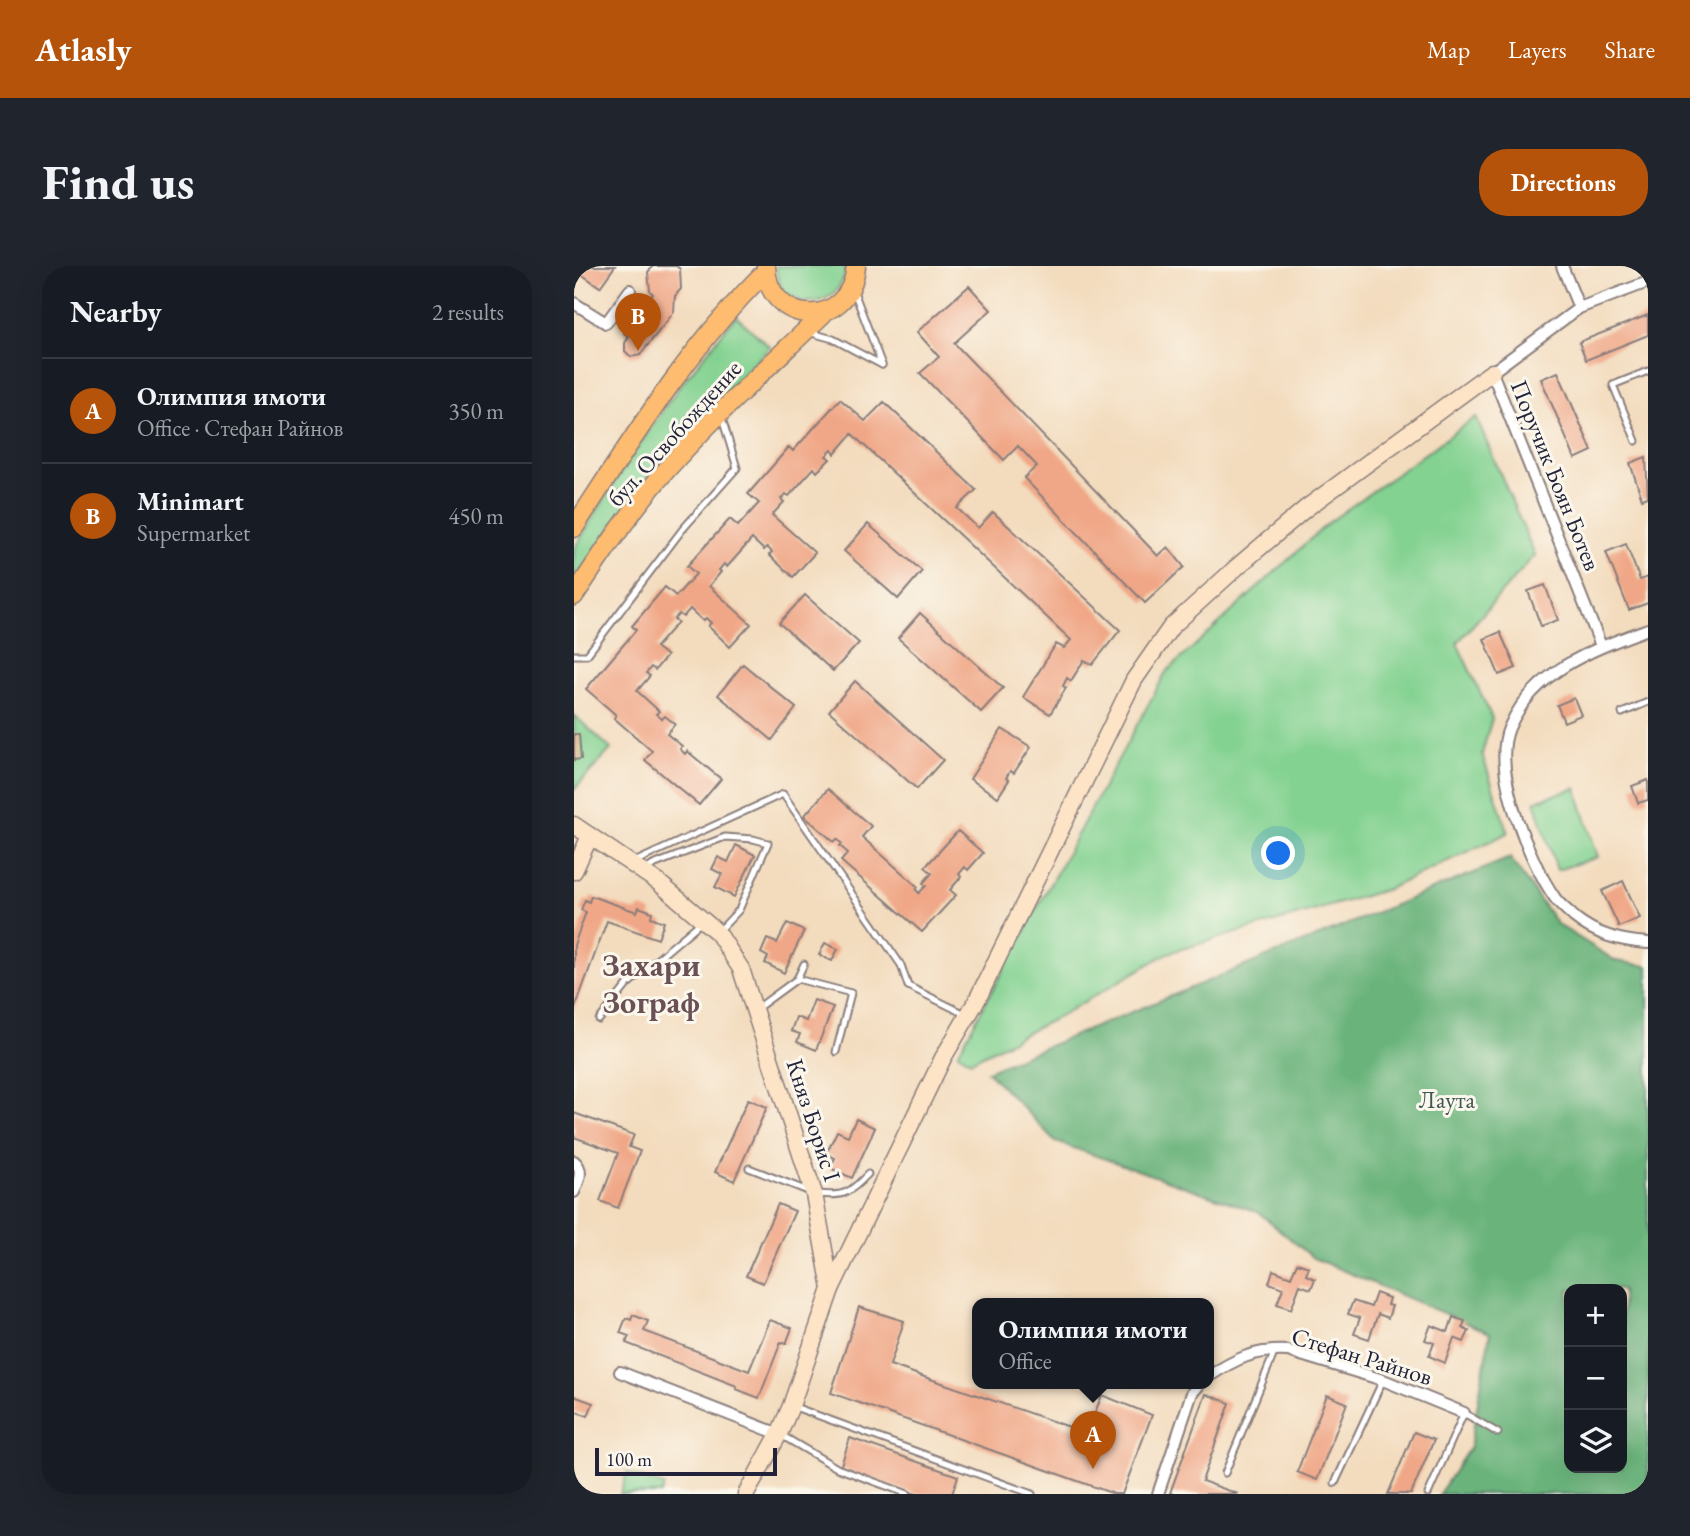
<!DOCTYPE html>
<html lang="en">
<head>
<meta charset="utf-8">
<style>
  body { margin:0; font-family:"EB Garamond",serif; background:#20242c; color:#f1f3f6 }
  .controls { position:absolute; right:21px; bottom:21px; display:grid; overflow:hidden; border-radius:14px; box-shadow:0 7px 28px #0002 }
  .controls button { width:63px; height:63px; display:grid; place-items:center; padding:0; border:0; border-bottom:2px solid #363941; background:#171b24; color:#f1f3f6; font:35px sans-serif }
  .scale { position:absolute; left:21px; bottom:18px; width:182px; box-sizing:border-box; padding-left:7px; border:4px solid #22223b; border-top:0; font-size:19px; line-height:24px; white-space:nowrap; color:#22223b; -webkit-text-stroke:5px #fbf7ec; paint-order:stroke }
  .you { position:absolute; left:705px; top:588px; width:24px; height:24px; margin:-18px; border:5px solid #fff; border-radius:50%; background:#1a73e8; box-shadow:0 0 0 10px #1a73e833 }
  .badge { display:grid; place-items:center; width:46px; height:46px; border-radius:50%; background:#b45309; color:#fff; font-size:23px; font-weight:700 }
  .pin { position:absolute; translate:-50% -58px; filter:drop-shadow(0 2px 4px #0008) }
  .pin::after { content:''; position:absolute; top:37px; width:24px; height:21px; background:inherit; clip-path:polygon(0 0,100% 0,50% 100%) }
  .popup { position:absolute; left:398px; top:1032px; width:242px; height:91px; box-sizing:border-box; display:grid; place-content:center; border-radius:14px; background:#171b24; filter:drop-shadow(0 2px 5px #0005); font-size:23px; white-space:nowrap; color:#9ea1a6 }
  .popup b { font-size:26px; color:#f1f3f6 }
  .popup::after { content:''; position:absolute; left:50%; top:100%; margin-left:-14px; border:14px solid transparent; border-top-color:#171b24 }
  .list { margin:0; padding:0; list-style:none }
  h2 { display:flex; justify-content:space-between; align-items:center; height:91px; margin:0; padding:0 28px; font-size:30px }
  h2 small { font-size:23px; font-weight:400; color:#9ea1a6 }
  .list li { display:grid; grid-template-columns:46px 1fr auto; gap:21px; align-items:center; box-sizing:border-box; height:105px; padding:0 28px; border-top:2px solid #363941 }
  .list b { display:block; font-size:26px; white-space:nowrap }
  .list p { margin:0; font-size:23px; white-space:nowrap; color:#9ea1a6 }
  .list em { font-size:23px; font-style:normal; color:#9ea1a6 }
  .icon { flex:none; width:38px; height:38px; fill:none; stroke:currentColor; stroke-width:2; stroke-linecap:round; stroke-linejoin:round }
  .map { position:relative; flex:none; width:1074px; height:1228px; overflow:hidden; border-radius:28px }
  header { display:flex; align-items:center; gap:42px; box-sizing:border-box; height:98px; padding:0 35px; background:#b45309; color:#fff }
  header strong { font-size:33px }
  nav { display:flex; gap:38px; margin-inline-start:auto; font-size:24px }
  .intro { display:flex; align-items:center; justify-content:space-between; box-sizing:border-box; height:168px; padding:0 42px }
  h1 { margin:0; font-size:49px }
  .button { padding:18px 32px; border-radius:28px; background:#b45309; color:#fff; font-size:24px; font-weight:700 }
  main { display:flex; gap:42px; padding:0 42px }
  aside { flex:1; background:#171b24; border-radius:28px; box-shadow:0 7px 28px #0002 }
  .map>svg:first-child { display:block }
</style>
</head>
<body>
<header>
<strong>Atlasly</strong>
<nav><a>Map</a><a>Layers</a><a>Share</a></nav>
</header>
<div class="intro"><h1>Find us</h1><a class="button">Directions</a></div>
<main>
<aside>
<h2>Nearby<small>2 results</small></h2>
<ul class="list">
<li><span class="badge">A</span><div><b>Олимпия имоти</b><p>Office · Стефан Райнов</p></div><em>350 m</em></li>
<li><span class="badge">B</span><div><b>Minimart</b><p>Supermarket</p></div><em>450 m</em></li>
</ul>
</aside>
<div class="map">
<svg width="1074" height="1228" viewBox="0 0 1074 1228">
  <rect width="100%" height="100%" fill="#fbf7ec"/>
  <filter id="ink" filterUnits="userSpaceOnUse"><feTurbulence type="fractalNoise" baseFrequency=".0143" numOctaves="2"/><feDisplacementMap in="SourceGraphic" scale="14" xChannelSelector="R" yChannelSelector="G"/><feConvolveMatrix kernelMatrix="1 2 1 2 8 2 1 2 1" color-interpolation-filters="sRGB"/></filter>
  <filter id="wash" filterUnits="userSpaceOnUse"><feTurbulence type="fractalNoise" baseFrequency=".00686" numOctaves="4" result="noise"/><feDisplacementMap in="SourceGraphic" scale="28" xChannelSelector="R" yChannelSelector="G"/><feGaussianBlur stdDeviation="1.57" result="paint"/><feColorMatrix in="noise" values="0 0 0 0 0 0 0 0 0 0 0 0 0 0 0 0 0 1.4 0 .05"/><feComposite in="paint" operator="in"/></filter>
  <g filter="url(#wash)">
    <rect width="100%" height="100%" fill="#f3dbbd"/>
    <g fill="#83d291" stroke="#527a66" stroke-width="2">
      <path d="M202 0H272C268 49 202 47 202 0Z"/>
      <polygon points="162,50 196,81 130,149 72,214 0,314 0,283 47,206 105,121"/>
      <polygon points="902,151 961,289 883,377 918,452 908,488 934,567 814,623 594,687 484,751 397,795 384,787 592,406 754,257"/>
      <polygon points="0,449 37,483 0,524"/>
      <polygon points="1002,522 1024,591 983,604 961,535"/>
      <polygon points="53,1207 90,1220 87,1228 46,1228"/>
    </g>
    <path fill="#6ab47b" stroke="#466b5b" stroke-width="2" fill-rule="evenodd" d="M936 592 983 658 1042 695 1074 700V1228H865L896 1181 916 1067 739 992 684 946 482 876 413 805ZM995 1023H1048V1202H995Z"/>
    <g id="blocks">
      <g fill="#f0a787">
        <polygon points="0,0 41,0 26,21 0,3"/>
        <polygon points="79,0 102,0 106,3 107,23 101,30 100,46 66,89 57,91 51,85 51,77 55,71 50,67 79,28 76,25 74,6"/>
        <polygon points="395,20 417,44 380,77 584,290 594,281 610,301 571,337 450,212 463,200 444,180 430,194 346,107 365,91 343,66"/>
        <polygon points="1074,49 1074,69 1012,94 1005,76"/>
        <polygon points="984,106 1018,185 1001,193 967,113"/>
        <polygon points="266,133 291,155 310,136 402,224 383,242 404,262 419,246 546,364 518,399 510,394 497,415 493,412 489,420 492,422 476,448 449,431 482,378 490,382 497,374 278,168 261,188 258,184 252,190 256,193 243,206 240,202 215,230 212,228 207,233 210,236 198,249 241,287 219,311 195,289 198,286 193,281 190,284 178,273 153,301 150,298 145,304 147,306 135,320 177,358 156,381 134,360 137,357 132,352 129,355 116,343 109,351 105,348 100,353 104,356 82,381 93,390 81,404 77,401 72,407 76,410 63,425 85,445 82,448 88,453 91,450 101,458 93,468 108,480 106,483 111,488 113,485 147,513 125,539 71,494 78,485 40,452 42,449 12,423 62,364 58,360 91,321 102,330 122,308 113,300 156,253 164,260 185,237 174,228 215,181 219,185"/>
        <polygon points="1072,191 1074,231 1068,233 1056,197"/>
        <polygon points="294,258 348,305 324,333 270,285"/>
        <polygon points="1052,278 1066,314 1074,311 1074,337 1055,344 1032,286"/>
        <polygon points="971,319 984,354 967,360 954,325"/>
        <polygon points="231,329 285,377 259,405 205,357"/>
        <polygon points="346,347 429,422 407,446 324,372"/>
        <polygon points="926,366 942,402 925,409 910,373"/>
        <polygon points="169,398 222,442 198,474 144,429"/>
        <polygon points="281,415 369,494 343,523 255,445"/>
        <polygon points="1000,432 1007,449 990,456 983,439"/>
        <polygon points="428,463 457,481 440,507 436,505 432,512 435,514 424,531 396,513"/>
        <polygon points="0,468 5,468 7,493 0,494"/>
        <polygon points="1074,514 1074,534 1064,537 1058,520"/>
        <polygon points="254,523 297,560 288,571 344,621 342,624 345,627 352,620 349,617 358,607 351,601 384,565 409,587 394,604 391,601 385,608 387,611 376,624 382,629 348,666 267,595 274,587 266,580 268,578 263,573 260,576 230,550"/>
        <polygon points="162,579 181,589 160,631 141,621 148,608 138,603 144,591 154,596"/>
        <polygon points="1049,615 1066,652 1045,661 1028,625"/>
        <polygon points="17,630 63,646 65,641 78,646 77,651 90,656 84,673 33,655 0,745 0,679 12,646 7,644 11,634 15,636"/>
        <polygon points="213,657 230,665 210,707 191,697 194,691 187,687 193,673 203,677"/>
        <polygon points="251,677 264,683 258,695 245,689"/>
        <polygon points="240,734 259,741 242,784 223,776 226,768 217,765 222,751 232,755"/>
        <polygon points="174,833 193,841 160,915 141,906"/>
        <polygon points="0,847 60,869 55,881 66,885 44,942 26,935 44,887 0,871"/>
        <polygon points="282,853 301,862 278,912 256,902 261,892 252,888 263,865 274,870"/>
        <polygon points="204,938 221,945 189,1017 172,1010"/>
        <polygon points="723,997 735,1001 732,1009 741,1013 737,1023 726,1019 717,1043 703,1038 709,1022 695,1017 699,1004 717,1011"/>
        <polygon points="802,1027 815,1032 813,1039 818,1040 814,1052 804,1048 795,1073 780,1068 786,1052 774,1048 779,1035 797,1041"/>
        <polygon points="285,1041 330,1055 316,1099 513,1167 528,1129 578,1149 548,1228 540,1228 257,1127"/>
        <polygon points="59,1049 74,1055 70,1065 175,1105 196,1054 218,1062 212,1078 207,1076 185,1132 162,1123 163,1120 52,1077 55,1070 46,1067 52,1052 57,1054"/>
        <polygon points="879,1051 891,1055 888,1062 895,1065 890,1076 880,1072 871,1097 855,1090 860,1077 851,1074 857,1059 874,1066"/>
        <polygon points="632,1128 656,1137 628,1215 664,1228 599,1228 596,1227"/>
        <polygon points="753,1129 773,1137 743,1214 723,1206"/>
        <polygon points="0,1130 19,1137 14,1150 0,1145"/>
        <polygon points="840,1166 860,1174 837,1228 814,1228"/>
        <polygon points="276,1172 384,1210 378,1228 342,1228 266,1202"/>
      </g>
    </g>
  </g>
  <g filter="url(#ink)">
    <use href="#blocks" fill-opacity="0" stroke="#8a7e7c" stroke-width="2"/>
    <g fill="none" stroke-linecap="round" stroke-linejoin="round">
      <defs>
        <g id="lane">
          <polyline points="279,23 308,99"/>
          <polyline points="234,66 259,73 308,99"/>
          <polyline points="1062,175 1039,119 1074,105"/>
          <polyline points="0,389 13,389 108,264 163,202 148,152"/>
          <polyline points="1048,447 1074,436"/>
          <polyline points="58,597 209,528 327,699 334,720 391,748"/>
          <polyline points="72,604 79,599 151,571 179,573 194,577 165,644 145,665"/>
          <polyline points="223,713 230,698"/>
          <polyline points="182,743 223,713 277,727 262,786"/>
          <polyline points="25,754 54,718 126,657"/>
          <polyline points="175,902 234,925"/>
          <path d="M244 928C270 931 276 927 294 908"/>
          <polyline points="218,1140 458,1228"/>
          <polyline points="207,1169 263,1202 334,1228"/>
          <polyline points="651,1207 701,1085"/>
          <polyline points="761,1217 809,1114"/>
          <polyline points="854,1228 890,1147 924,1167"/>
        </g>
        <g id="street">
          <polyline points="988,0 1005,42"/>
          <polyline points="0,37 32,57 56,24"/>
          <path d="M1074 363C1020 383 960 404 935 462 917 505 956 596 981 632 986 639 994 645 1000 651 1022 669 1046 675 1074 677"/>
          <polyline points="1027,380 918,106 1005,42 1074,16"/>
          <path d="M0 895C11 904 4 916 0 926"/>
          <polyline points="46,1106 205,1168"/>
          <path d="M634 1111C661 1093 681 1083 714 1085L809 1114 890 1147"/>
          <polyline points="584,1228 618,1127 627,1117"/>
        </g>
        <g id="secondary">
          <polyline points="0,559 84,616 144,667 167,703 240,928 257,1023"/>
          <polyline points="0,605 16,570"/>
          <polyline points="172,1228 205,1168 217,1140 257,1023 369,792 403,734 560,414 597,361 663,301 731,243 918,106"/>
        </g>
        <g id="primary">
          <path d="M192 0C193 60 276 66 282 0"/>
          <path d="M0 262C58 173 116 80 192 5"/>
          <path d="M0 330C26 291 52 252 82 216 133 156 192 103 249 48"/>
        </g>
      </defs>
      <use href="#lane" stroke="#8a7e7c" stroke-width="9"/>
      <use href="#street" stroke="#8a7e7c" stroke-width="14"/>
      <use href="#secondary" stroke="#8a7e7c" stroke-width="19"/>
      <use href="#primary" stroke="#8a7e7c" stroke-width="21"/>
      <use href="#lane" stroke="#fff" stroke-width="5"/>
      <use href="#street" stroke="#fff" stroke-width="10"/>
      <use href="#secondary" stroke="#fee4c6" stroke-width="16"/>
      <use href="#primary" stroke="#fdbc70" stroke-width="18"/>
    </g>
  </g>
  <g text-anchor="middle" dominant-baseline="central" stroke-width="6" stroke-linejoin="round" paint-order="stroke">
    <g font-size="24" fill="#22223b" stroke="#fbf7ec">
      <text transform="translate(100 167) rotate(-48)">бул. Освобождение</text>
      <text transform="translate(982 209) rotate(68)">Поручик Боян Ботев</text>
      <text transform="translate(240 854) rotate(72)">Княз Борис I</text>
      <text transform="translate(788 1090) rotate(17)">Стефан Райнов</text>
    </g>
    <g font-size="24" fill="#3f5755" stroke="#fbf7ec">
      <text x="873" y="833">Лаута</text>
    </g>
    <g font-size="32" font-weight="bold" fill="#6a5156" stroke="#fbf7ec">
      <text x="77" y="699">Захари<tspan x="77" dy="37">Зограф</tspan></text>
    </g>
  </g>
</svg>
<div class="controls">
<button>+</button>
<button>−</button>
<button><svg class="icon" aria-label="layers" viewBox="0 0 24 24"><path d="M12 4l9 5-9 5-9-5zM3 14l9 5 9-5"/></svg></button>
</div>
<div class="scale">100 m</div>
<div class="you"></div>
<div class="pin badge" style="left:519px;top:1203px">A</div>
<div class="popup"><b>Олимпия имоти</b>Office</div>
<div class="pin badge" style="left:64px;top:85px">B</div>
</div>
</main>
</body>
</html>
